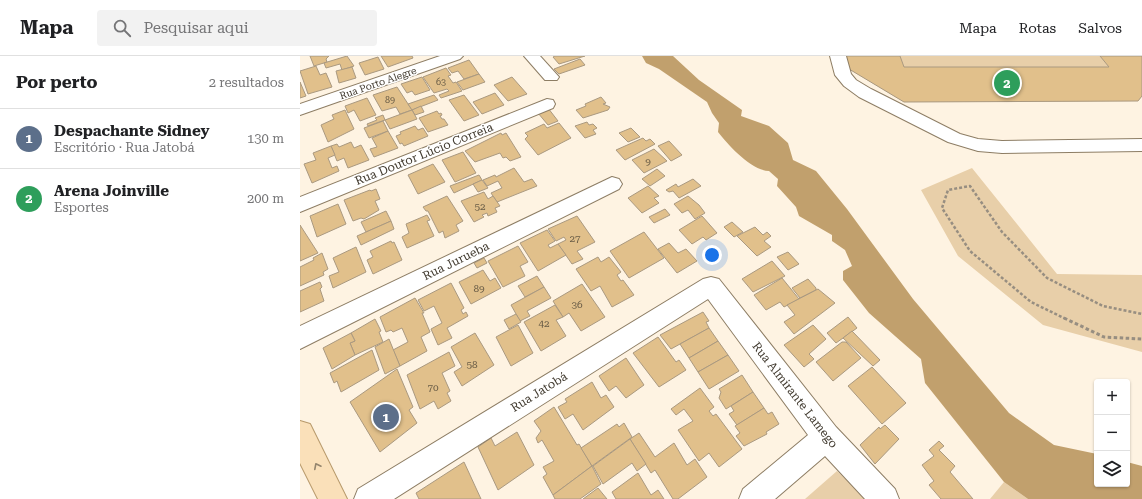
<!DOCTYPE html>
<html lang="pt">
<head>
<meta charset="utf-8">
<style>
  body { margin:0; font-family:"Roboto Serif",serif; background:#f2f2f2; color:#202124 }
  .controls { position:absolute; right:12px; bottom:12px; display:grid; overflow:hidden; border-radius:4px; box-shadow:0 1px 3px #0004 }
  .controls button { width:36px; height:36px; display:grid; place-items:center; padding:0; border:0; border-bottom:1px solid #e0e0e0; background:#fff; color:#202124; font:20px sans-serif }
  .you { position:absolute; left:412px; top:199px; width:14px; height:14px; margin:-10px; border:3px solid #fff; border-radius:50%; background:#1a73e8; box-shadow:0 0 0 6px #1a73e833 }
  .badge { display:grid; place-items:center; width:26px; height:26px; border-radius:50%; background:#9c711f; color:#fff; font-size:13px; font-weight:700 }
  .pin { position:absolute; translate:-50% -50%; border:2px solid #fff; box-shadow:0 1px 4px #0006 }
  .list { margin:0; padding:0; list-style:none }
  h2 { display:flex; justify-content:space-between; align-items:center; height:52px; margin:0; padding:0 16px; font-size:17px }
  h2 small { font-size:13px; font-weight:400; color:#757577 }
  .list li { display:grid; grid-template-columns:26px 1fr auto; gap:12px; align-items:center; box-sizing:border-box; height:60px; padding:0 16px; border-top:1px solid #e0e0e0 }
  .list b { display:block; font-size:15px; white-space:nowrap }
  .list p { margin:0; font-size:13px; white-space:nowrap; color:#757577 }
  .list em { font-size:13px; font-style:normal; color:#757577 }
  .icon { flex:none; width:22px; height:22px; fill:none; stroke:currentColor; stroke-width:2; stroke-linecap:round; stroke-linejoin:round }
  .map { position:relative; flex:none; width:842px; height:443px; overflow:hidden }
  header { display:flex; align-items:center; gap:24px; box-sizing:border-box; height:56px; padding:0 20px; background:#fff; border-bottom:1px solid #e0e0e0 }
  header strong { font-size:19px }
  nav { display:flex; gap:22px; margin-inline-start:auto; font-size:14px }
  .search { width:280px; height:36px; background:#f2f2f2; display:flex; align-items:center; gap:10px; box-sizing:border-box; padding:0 14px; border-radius:4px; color:#757577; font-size:15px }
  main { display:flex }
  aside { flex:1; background:#fff }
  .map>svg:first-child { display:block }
</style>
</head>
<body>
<header>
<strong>Mapa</strong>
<div class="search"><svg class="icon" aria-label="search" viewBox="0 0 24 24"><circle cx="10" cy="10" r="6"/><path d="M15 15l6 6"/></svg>Pesquisar aqui</div>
<nav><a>Mapa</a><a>Rotas</a><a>Salvos</a></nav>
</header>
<main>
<aside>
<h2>Por perto<small>2 resultados</small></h2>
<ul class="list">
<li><span class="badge" style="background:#5c6f8a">1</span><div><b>Despachante Sidney</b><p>Escritório · Rua Jatobá</p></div><em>130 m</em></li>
<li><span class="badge" style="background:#2e9e5b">2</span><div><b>Arena Joinville</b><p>Esportes</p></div><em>200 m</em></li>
</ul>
</aside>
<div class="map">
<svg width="842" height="443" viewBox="0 0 842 443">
  <rect width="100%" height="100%" fill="#fef3e2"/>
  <g fill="#e8cfa9">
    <polygon points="546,0 842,0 842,40 838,45 604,46 549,13"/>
    <polygon points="672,112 757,218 842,219 842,296 743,269 658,200 621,134"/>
    <polygon points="537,415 567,443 505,443"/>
    <polygon points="704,426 728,443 690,443"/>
  </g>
  <path fill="#c1a06d" d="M342 0H373L399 24 442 54 441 60 469 70 488 87 493 104 516 115 547 153 613 243 709 357 754 389 797 398V428H827V406L842 410V443H728L704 426 625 327 621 303 569 257 543 224V215L552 210 545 194 532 185V179L499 160 496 151 477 130 478 123 469 115C452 115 428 89 418 76L419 67 412 57 407 46 359 13 346 7Z"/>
  <g fill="#e1c08b" stroke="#aa9980">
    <polygon points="10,0 29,0 26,3 27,6 14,10"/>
    <polygon points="47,0 54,10 42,14 40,8 26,12 24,7"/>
    <polygon points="81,0 112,0 113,2 88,11"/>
    <polygon points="255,0 285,0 259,8 253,1"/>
    <polygon points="546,0 600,0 604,11 809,11 800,0 842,0 842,40 838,45 604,46 549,13"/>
    <polygon points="78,1 84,13 65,19 59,7"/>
    <polygon points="280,3 285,9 259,18 254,13"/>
    <polygon points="169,4 179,18 164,23 158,15 152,17 148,12"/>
    <polygon points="16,10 20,19 26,17 32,31 8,38 0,15"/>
    <polygon points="52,11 56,22 39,27 36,15"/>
    <polygon points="146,12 151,19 148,20 153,27 156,26 162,35 141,42 139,39 149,35 147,33 134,37 123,21"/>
    <polygon points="179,18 185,26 163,34 157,26"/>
    <polygon points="122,21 130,34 115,39 112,35 107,37 101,28"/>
    <polygon points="212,21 227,38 208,45 194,29"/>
    <polygon points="0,26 6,40 0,42"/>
    <polygon points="97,31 112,54 100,58 96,51 82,55 73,39"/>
    <polygon points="195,37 204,49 182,58 173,46"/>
    <polygon points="134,39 138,44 112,54 108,48"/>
    <polygon points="164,39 179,59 164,65 149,44"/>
    <polygon points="301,41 306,47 303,48 310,51 308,54 283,62 276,54 286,50 285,48"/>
    <polygon points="67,42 76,59 60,65 54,54 48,57 45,50"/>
    <polygon points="121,50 124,56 115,59 112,54"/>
    <polygon points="248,52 258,65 248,69 238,57"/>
    <polygon points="45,54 54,73 28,86 21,69 34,63 32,59"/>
    <polygon points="112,54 117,63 90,73 85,64"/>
    <polygon points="137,55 139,58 141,57 142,59 140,60 142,63 144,63 148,69 128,76 119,62"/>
    <polygon points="83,59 85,64 68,70 67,68 77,64 75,62"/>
    <polygon points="83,65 88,75 69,82 64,72"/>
    <polygon points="287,66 289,69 293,68 297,72 293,74 296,78 285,82 275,70"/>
    <polygon points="259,67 271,82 238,99 225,83 228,80 225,77 244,68 247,72"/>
    <polygon points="115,70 118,74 123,72 128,80 104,90 102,87 100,88 96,80 101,78 100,76"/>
    <polygon points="331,72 340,81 328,86 319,77"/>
    <polygon points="88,75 98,92 74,101 70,93 77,91 72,82"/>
    <polygon points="201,77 202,79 206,77 221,101 210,105 206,101 203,102 200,97 175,106 165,95"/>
    <polygon points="343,82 346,85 350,83 355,88 325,104 316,94"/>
    <polygon points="369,85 382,99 371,105 358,90"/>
    <polygon points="51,86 54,92 61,89 69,104 48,112 44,102 37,105 31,90 37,88 39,91"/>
    <polygon points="31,90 35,99 28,102 32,112 37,110 39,115 12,127 4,108 16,104 13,97"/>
    <polygon points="354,93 367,105 344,117 332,104"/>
    <polygon points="163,96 176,117 155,126 142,104"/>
    <polygon points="133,108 145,126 118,138 108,119"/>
    <polygon points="214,112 224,126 232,123 237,130 197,146 191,137 202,132 198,125 187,130 183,124 195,119 196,121"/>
    <polygon points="357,113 365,120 350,130 342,123"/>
    <polygon points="179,119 182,124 154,137 150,130"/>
    <polygon points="393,123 401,130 379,142 373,135 369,136 366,134 376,128 378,131"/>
    <polygon points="182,124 188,132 178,136 173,128"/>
    <polygon points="348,130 359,140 354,142 359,147 342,157 328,142"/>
    <polygon points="76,133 80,143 75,145 79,154 64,163 61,162 53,165 44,144 70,134 71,135"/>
    <polygon points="184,136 188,143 193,140 200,150 195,152 197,156 188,160 187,157 182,159 184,161 174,166 161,145"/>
    <polygon points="147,140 163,165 156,169 159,175 145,182 143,175 139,177 128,155 126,155 123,151"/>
    <polygon points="388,140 399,149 405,157 395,163 388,154 382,157 374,148"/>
    <polygon points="38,148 46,168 17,181 10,160"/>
    <polygon points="365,153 370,159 354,167 349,161"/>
    <polygon points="86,155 91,165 66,176 61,166"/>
    <polygon points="127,159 130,164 127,165 134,180 107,192 102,181 109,177 106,168"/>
    <polygon points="277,160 295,186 277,195 283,203 272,208 258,188 266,184 264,181 256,185 248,173"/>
    <polygon points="402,160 417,177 406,184 403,181 392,188 379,174"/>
    <polygon points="91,165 94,173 61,189 57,180"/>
    <polygon points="432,166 443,176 434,181 424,171"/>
    <polygon points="0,169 18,197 0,205"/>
    <polygon points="455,171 463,179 467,176 471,180 464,185 471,191 457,200 437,180"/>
    <polygon points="247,174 255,185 248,189 250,192 258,188 266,199 238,215 220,187"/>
    <polygon points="344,176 364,202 329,222 310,195"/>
    <polygon points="91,185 92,187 94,186 102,204 73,218 67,204 73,201 70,195"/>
    <polygon points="369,187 378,197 386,193 397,205 377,217 358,193"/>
    <polygon points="218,190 228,206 220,210 225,220 203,231 188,205"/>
    <polygon points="56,191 66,216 33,232 29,220 39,216 33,202"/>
    <polygon points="488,196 499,208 488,214 477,201"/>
    <polygon points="22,197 28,213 23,216 24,219 0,230 0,211 14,204 13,202"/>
    <polygon points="298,201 301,206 309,201 321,216 317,219 321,225 323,224 334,239 312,251 300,230 291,235 276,213"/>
    <polygon points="184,202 187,207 177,212 174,207"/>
    <polygon points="472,205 485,220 453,236 442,223"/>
    <polygon points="183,214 190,225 195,222 201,232 171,248 159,226"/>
    <polygon points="237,220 244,231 225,241 218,230"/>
    <polygon points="482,222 499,243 484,251 480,246 466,254 454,239"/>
    <polygon points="508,223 516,232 516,234 500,242 492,232"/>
    <polygon points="20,226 22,231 20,233 24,245 0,256 0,235"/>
    <polygon points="151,227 164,252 161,254 163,258 166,256 168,260 147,272 152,282 138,289 131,273 142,267 134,250 124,255 118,244"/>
    <polygon points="282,228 305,261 281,275 269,257 263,261 253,245"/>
    <polygon points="244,231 251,242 227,255 230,260 220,265 211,249"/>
    <polygon points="518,233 535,247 494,278 484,266 495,259 487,249"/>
    <polygon points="115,242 124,257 122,257 130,276 121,281 127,295 100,310 93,294 108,286 102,272 93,276 91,274 86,276 80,261"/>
    <polygon points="255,249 263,261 256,264 266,280 241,295 224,266"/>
    <polygon points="403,256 409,265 406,266 409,272 371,293 360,279"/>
    <polygon points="216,258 221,266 209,273 204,264"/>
    <polygon points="548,261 557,272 536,287 527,277"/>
    <polygon points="75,263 81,275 79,276 83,286 55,299 50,287 55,285 51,277"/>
    <polygon points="218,269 233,297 211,310 196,281"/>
    <polygon points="513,269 526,283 509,298 514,303 504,311 484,289"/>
    <polygon points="409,272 418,285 389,302 380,288"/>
    <polygon points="552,275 580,304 573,310 543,282"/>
    <polygon points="51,277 55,285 50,287 55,299 32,313 23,292"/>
    <polygon points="175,277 194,309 162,330 154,316 162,311 151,291"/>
    <polygon points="358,281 376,306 379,304 386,314 359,331 333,297"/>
    <polygon points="89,283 100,310 85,318 75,291"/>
    <polygon points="418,285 428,299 398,316 389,302"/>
    <polygon points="542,286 546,286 561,302 533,325 516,306"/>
    <polygon points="72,294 79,314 41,336 37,325 34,327 30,317"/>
    <polygon points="149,296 155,310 142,317 150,335 147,337 151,345 138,353 134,345 120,353 107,319"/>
    <polygon points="428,299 439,315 409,333 398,316"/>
    <polygon points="326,302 344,329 326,342 316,330 309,335 299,320"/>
    <polygon points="572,311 606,347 582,368 548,330"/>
    <polygon points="97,313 113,351 109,354 117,367 80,396 50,346"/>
    <polygon points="442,319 453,336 426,353 419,342 421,336 419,333"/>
    <polygon points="292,326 301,342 306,339 314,351 283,374 273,358 265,363 258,351 267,346 265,343"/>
    <polygon points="400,332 414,351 409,355 413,360 416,358 442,393 419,411 409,397 399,405 378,374 393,365 384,353 376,359 371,353"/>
    <polygon points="453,336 464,352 437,369 429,358 434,355 431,350"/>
    <polygon points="254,351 277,389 279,388 292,410 253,439 243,421 247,418 243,411 254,405 242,384 238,387 236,382 241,375 234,365"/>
    <polygon points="464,352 468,358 472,356 479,368 466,376 467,378 444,390 436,380 440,377 435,370"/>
    <polygon points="324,367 332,381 292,410 281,392 317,368 319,371"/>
    <polygon points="585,369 599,383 575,408 560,389 579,371 580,373"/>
    <polygon points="217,376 234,409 198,434 178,391 191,382 195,390"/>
    <polygon points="339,377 355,401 374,387 387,409 395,403 407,421 378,443 373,443 355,414 351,417 330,383"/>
    <polygon points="330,383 346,408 337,415 332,407 303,428 293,410"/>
    <polygon points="639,385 644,390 639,394 655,410 650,416 673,443 641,443 629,429 634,425 622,409 634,400 629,394"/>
    <polygon points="164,406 181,443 119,443 116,437"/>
    <polygon points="292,410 301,428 280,443 255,443 253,439"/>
    <polygon points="338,417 351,439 358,434 364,443 316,443 312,436"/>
    <polygon points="298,432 307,443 283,443"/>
  </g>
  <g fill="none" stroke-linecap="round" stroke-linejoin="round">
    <defs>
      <g id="minor">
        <polygon points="140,0 163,0 160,3 0,59 0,48"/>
        <polygon points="224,0 240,0 259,21 257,24 245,24"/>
        <polygon points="530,0 546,0 551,18 556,24 571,33 660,78 678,83 702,85 842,83 842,95 702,97 678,95 648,86 559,41 544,30 535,19"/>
        <polygon points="247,43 253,44 255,48 253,52 0,156 0,141"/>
        <polygon points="312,121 319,123 322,128 319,133 0,293 0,270"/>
        <polygon points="411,221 419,223 536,371 595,433 599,443 565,443 525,400 475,443 439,443 443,433 508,379 408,243 94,443 54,443 58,433 403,223"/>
      </g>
      <polygon id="major" points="0,365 10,368 47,443 18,443 0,407"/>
    </defs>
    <use href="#minor" stroke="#8d7d64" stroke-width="2"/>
    <use href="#major" stroke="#b7996a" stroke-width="2"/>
    <polyline stroke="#978e81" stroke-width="2.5" stroke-dasharray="3 2" stroke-linecap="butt" points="766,263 731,246 670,195 642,152 648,134 670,130 702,176 747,222 803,250 842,258"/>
    <polyline stroke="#978e81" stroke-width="3" stroke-dasharray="3.5 2.5" stroke-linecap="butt" points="764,262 804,281 842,283"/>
    <use href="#minor" fill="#fff" fill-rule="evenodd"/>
    <use href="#major" fill="#fae0b9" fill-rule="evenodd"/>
  </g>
  <defs><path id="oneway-chevron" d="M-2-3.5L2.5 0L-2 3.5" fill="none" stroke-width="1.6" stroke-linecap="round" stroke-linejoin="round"/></defs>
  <use stroke="#94856d" href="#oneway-chevron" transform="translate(17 410) rotate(-117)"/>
  <g text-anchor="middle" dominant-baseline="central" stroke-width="3" stroke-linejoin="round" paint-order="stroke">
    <g font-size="9" fill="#695c46">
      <text x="141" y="26">63</text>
      <text x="90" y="44">89</text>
    </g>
    <g font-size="10" fill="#413a2f" stroke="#fff">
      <text transform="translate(78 27) rotate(-19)">Rua Porto Alegre</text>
    </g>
    <g font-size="10" fill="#695c46">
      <text x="348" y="105">9</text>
      <text x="180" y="150">52</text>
      <text x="275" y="182">27</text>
      <text x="179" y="232">89</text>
      <text x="277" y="248">36</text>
      <text x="244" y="267">42</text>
      <text x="172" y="308">58</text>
      <text x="133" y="331">70</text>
    </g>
    <g font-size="12" fill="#413a2f" stroke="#fff">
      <text transform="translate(124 98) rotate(-22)">Rua Doutor Lúcio Correia</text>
      <text transform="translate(156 205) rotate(-26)">Rua Jurueba</text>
      <text transform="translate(239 336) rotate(-32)">Rua Jatobá</text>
      <text transform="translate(495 339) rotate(52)">Rua Almirante Lamego</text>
    </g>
  </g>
</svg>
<div class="controls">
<button>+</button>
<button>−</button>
<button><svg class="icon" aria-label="layers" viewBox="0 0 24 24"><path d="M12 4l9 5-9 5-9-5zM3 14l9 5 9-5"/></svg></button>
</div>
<div class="you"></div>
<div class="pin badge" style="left:86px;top:361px;background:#5c6f8a">1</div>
<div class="pin badge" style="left:707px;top:27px;background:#2e9e5b">2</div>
</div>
</main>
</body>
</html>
